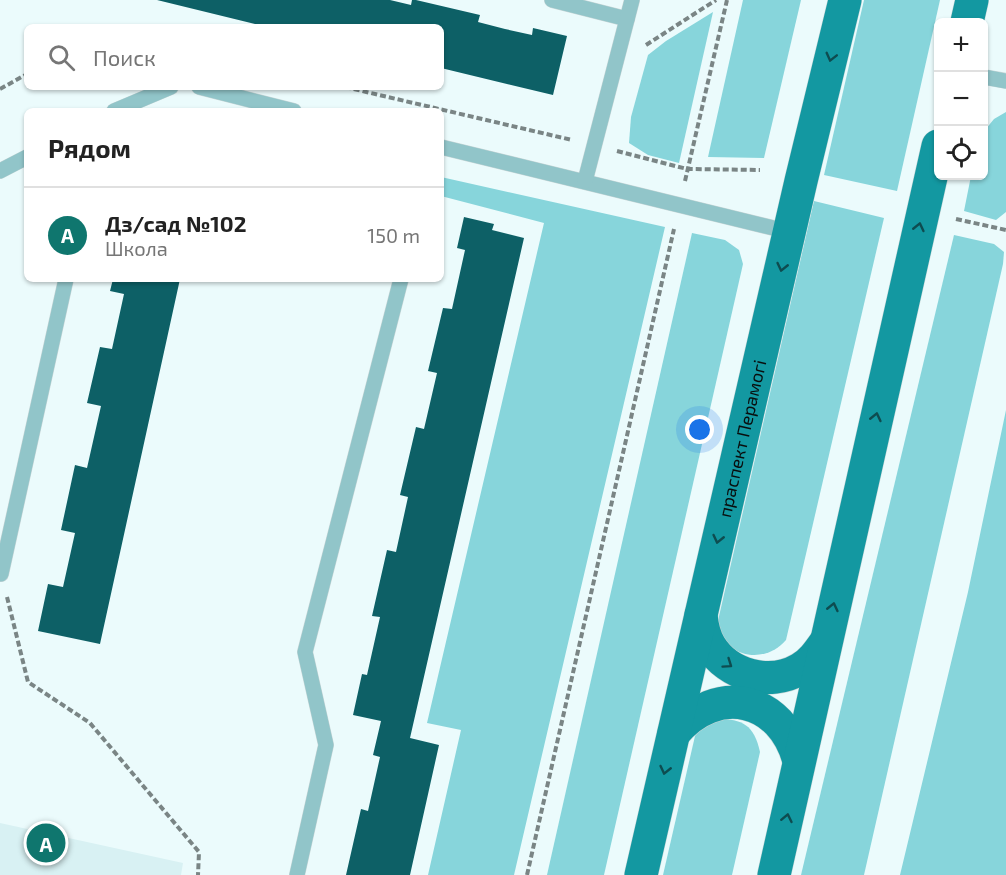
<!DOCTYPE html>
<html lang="ru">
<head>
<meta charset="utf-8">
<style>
  body { margin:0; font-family:"Exo 2",sans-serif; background:#f2f2f2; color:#222 }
  .controls { position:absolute; right:18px; top:18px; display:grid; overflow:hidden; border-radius:9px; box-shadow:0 2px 4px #0004 }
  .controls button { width:54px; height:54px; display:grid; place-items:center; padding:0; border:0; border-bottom:2px solid #e0e0e0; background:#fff; color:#222; font:30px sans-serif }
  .you { position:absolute; left:700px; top:430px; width:21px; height:21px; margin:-15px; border:4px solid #fff; border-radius:50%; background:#1a73e8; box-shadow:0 0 0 9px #1a73e833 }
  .badge { display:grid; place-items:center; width:39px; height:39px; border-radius:50%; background:#0f766e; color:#fff; font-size:20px; font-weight:700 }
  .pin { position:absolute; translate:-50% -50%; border:3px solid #fff; box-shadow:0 2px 6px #0006 }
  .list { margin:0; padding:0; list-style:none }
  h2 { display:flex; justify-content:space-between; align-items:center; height:78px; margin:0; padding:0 24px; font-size:26px }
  h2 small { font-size:20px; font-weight:400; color:#767676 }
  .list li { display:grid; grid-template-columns:39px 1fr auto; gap:18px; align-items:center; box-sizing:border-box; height:96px; padding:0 24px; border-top:2px solid #e0e0e0 }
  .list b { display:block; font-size:22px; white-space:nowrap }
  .list p { margin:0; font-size:20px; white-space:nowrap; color:#767676 }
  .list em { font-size:20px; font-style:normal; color:#767676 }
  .icon { flex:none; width:33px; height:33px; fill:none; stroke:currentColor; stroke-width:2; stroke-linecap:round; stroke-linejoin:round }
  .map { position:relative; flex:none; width:1006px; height:875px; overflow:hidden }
  .search { position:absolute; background:#fff; box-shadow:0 2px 4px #0004; left:24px; top:24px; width:420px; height:66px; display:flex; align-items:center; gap:15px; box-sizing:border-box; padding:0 21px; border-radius:9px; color:#767676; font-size:22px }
  .panel { position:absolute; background:#fff; box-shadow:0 2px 4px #0004; left:24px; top:108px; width:420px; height:174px; border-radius:9px }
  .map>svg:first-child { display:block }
</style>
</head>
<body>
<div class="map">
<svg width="1006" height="875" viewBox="0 0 1006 875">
  <rect width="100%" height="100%" fill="#ebfbfc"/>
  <polygon fill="#d8f1f3" points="0,823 183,863 181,875 0,875"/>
  <g fill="#87d5db">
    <polygon points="743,0 801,0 764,158 708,157"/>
    <polygon points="864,0 940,0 897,191 824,175"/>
    <polygon points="713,12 679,163 648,155 629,143 631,117 648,55 666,41"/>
    <polygon points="1006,112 1006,212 996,220 964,211 971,176 984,176 985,130 994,119"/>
    <polygon points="441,177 665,227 514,875 428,875 461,730 427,723 544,223 441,196"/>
    <path d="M814 201 884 218 786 640C765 665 725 658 717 625Z"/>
    <polygon points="692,233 725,240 739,250 743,264 604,875 547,875"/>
    <polygon points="954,235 994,244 1004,252 1003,264 864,875 801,875"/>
    <polygon points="1006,410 1006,875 900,875 968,592"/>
    <path d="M717 719C743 719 754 725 760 752L732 875H663L695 736 702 726Z"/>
  </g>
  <g fill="#0d6066">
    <polygon points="157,0 390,0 411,5 412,0 416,0 480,15 478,22 505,29 532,35 533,28 567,36 553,95 441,68 441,27 267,27"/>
    <polygon points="464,217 494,224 492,230 524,238 410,738 439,745 410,875 346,875 361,809 368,811 380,757 373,755 381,721 353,715 362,674 367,675 380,617 372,616 387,550 396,552 408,497 400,495 416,427 424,429 437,373 428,371 443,308 452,309 465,250 457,248"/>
    <polygon points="113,279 180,279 100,644 38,631 48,584 63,587 75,533 61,530 75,465 87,468 101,406 87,403 100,347 112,349 124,294 110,291"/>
  </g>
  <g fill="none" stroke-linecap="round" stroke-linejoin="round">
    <defs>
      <g id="service">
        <polyline points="552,0 627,19"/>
        <polyline points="984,77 1006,81"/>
        <polyline points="199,87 294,111"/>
        <polyline points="114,111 171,87"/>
        <polyline points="441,147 790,232"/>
        <polyline points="0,171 27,157"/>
        <polyline points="585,181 632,0"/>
        <polyline points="1,574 66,279"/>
        <polyline points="297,875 326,745 305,652 401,279"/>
      </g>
      <g id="primary">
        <polyline points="967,22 972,0"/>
        <path d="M701 615C702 626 704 636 710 646 728 675 769 687 800 669 811 663 818 653 825 643"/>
        <path d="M674 733C717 682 782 697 799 761"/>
        <path id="s1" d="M641 875 801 181 845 0"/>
        <polyline points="774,875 938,146"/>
      </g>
    </defs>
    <use href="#service" stroke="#c7d5d6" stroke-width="16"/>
    <use href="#primary" stroke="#c7d5d6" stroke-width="34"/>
    <g stroke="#7a8585" stroke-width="4" stroke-dasharray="6 3" stroke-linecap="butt">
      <polyline points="646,45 716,0"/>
      <polyline points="345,87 572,140"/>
      <polyline points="0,89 27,74"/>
      <polyline points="617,151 687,169 760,170"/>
      <polyline points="685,181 727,0"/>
      <polyline points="956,219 1006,230"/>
      <polyline points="7,597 28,682 90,723 199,852 198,875"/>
      <polyline points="527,875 674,229"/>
    </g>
    <use href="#service" stroke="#91c5c9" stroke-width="15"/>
    <use href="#primary" stroke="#1398a1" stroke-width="33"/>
  </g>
  <defs><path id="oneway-chevron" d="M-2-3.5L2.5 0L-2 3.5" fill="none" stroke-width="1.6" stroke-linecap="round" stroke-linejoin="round" transform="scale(1.5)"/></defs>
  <g stroke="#0e4c50">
    <use href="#oneway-chevron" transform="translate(831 57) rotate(104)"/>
    <use href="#oneway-chevron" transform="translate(919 227) rotate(-77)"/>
    <use href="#oneway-chevron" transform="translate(782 267) rotate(103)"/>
    <use href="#oneway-chevron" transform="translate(876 417) rotate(-77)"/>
    <use href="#oneway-chevron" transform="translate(718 539) rotate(103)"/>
    <use href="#oneway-chevron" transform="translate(833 607) rotate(-77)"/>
    <use href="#oneway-chevron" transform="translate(728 664) rotate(35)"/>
    <use href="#oneway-chevron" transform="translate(665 770) rotate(103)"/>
    <use href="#oneway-chevron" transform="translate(787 818) rotate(-78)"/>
  </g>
  <g text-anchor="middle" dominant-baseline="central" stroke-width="6" stroke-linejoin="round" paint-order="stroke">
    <g font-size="18" fill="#090e0e" stroke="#fff">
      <text stroke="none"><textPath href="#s1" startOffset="448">праспект Перамогі</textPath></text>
    </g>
  </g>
</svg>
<div class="controls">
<button>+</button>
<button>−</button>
<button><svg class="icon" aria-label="locate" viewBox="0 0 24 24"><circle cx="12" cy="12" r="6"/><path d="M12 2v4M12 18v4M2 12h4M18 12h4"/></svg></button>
</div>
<div class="you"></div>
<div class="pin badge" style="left:46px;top:843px">A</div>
<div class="search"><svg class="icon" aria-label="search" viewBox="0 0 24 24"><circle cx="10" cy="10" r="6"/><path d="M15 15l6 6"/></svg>Поиск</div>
<section class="panel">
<h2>Рядом<small></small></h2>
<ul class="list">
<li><span class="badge">A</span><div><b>Дз/сад №102</b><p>Школа</p></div><em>150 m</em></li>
</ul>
</section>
</div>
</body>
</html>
